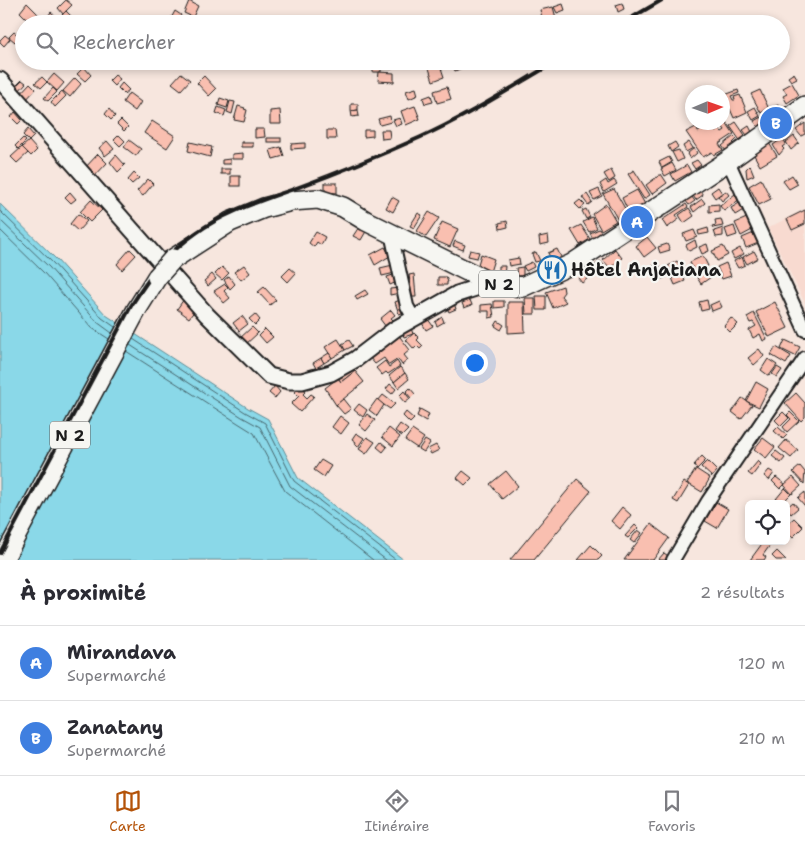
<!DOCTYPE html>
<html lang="fr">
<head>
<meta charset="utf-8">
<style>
  body { margin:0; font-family:"Shantell Sans",sans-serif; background:#f7f7f7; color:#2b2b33 }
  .controls { position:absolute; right:15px; bottom:15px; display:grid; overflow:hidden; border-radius:8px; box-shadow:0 2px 8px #0003 }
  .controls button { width:45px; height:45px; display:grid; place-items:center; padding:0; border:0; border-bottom:1px solid #e1e1e2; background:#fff; color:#2b2b33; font:25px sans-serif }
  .compass { position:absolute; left:685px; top:85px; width:45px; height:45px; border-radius:50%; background:#fff; box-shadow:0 2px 8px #0003; rotate:88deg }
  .you { position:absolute; left:474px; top:362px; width:18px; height:18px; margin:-12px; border:4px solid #fff; border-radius:50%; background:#1a73e8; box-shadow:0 0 0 8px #1a73e833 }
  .badge { display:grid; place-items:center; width:32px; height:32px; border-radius:50%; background:#b45309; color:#fff; font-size:16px; font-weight:700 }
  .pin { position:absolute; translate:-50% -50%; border:2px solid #fff; box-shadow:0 1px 5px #0006 }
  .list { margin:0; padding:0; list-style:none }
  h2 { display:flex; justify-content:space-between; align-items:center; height:65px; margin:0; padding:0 20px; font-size:21px }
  h2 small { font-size:16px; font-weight:400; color:#7c7c81 }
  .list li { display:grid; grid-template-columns:32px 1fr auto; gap:15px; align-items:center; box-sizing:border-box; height:75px; padding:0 20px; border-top:1px solid #e1e1e2 }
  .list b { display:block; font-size:19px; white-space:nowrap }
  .list p { margin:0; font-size:16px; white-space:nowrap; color:#7c7c81 }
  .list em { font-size:16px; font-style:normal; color:#7c7c81 }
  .icon { flex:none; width:28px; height:28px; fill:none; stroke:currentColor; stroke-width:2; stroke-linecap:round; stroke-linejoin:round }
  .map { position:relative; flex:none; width:805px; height:560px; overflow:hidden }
  .search { position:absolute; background:#fff; box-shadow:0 2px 8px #0003; left:15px; right:15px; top:15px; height:55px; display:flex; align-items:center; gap:12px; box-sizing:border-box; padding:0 18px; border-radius:28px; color:#7c7c81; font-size:19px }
  .sheet { height:215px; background:#fff }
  nav { display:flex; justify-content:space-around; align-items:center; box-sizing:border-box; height:70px; border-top:1px solid #e1e1e2; background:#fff; font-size:14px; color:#7c7c81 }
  nav a { display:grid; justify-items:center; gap:2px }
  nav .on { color:#b45309 }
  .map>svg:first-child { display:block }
</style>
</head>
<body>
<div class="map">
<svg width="805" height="560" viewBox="0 0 805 560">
  <rect width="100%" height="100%" fill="#f7e6de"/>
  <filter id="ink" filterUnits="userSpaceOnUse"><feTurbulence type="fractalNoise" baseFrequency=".02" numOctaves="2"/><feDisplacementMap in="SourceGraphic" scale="10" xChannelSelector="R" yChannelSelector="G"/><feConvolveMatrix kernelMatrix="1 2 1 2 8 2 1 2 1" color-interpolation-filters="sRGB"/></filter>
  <g filter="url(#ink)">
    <polygon fill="#f8dad0" points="805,209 805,303 768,228"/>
    <polygon fill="#8ad8e8" stroke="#5e8d96" points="0,204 57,260 106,315 248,408 268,419 298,478 404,560 0,560"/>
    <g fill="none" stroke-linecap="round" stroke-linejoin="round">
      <g stroke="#48676e" stroke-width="1">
        <polyline points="0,211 53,263 102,318 115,327"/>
        <polyline points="0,220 49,267 97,322 112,333"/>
        <polyline points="0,230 44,273 92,328 109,339"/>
        <polyline points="133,339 245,412 265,423 294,481 396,560"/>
        <polyline points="130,345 242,417 260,427 290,486 386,560"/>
        <polyline points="126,351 238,423 254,433 285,491 373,560"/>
      </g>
    </g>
    <g fill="#f9bfb0" stroke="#1c1c1c">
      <polygon points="66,0 72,5 63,14 58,8"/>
      <polygon points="189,1 198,6 193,17 184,13"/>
      <polygon points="27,3 45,21 42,24 32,24 20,12"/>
      <polygon points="622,3 624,9 618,12 616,5"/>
      <polygon points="563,4 565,10 557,13 554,7"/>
      <polygon points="553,7 556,18 543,21 540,10"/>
      <polygon points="66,11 71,16 65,22 60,17"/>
      <polygon points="175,11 181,15 176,24 168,24"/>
      <polygon points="51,12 61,21 59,24 56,24 48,16"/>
      <polygon points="515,15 518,21 509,24 506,19"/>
      <polygon points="14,32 20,37 15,42 9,37"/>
      <polygon points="5,35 10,39 4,46 0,42 0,40"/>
      <rect x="381" y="62" width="11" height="7"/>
      <polygon points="439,62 444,77 433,81 428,65"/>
      <polygon points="460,63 462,68 455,71 453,66"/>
      <rect x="373" y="66" width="8" height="6"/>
      <polygon points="84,67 91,75 85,81 77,74"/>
      <polygon points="379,72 394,73 394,82 378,81"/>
      <polygon points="181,73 190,80 181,90 172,83"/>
      <polygon points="794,73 797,78 791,81 788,77"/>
      <polygon points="54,74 64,83 57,91 47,82"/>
      <polygon points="115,75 120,79 114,86 109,81"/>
      <polygon points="204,76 216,89 209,96 197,83"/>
      <polygon points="42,77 47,82 41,88 35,83"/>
      <polygon points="75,78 81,84 70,97 63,91"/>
      <polygon points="22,80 26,83 18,92 14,88"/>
      <polygon points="30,83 36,89 24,102 18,96"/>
      <polygon points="122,83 129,90 124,94 118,88"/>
      <polygon points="792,83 799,95 787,103 783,96 787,94 783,88"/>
      <polygon points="447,87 451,99 437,103 434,91"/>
      <polygon points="53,88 57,92 48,101 44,98"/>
      <polygon points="416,88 418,95 409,99 406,91"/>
      <polygon points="738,90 739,93 731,96 733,100 735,100 734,97 740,95 747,112 734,118 730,109 728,110 725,105 728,104 727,99 724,101 722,96"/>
      <polygon points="760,90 769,109 761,113 751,94"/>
      <polygon points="62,91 66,96 55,107 51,102"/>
      <polygon points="129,93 141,102 135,111 123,102"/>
      <polygon points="431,95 433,102 425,104 423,98"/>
      <polygon points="220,98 229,101 227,108 218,105"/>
      <polygon points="230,101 235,102 232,114 227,112"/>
      <polygon points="351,104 358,104 358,110 351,111"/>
      <polygon points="778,105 781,110 774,114 771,109"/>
      <polygon points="238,106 245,108 244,109 247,110 244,122 234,120"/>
      <polygon points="415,106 420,119 406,125 401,111"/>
      <polygon points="218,107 226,110 224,116 216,113"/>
      <polygon points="755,107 760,116 753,120 748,111"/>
      <polygon points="109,109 115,116 111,120 105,114"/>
      <polygon points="280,110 281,124 270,124 270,111"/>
      <polygon points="358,110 359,116 352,117 351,111"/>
      <polygon points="15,112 22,120 18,124 11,117"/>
      <polygon points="390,116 391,122 380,125 378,119"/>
      <polygon points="761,117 765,124 759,128 754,121"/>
      <polygon points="400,118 402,124 396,126 393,120"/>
      <polygon points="121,120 128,127 124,131 117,124"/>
      <polygon points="152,121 175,136 167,148 144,133"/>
      <polygon points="726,122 734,134 719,144 723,150 714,155 712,152 703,157 686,132 696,127 698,132 710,124 715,132 719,129 722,132 725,130 722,126"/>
      <polygon points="736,122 747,138 741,142 730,126"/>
      <polygon points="805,123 805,134 801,136 796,130"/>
      <polygon points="749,126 752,132 747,135 743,130"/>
      <polygon points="28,129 34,136 29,141 23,135"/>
      <polygon points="255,129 264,129 265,137 255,138"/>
      <polygon points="327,130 335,130 336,139 327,139"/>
      <polygon points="364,130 373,130 373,136 364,137"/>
      <polygon points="381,130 389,130 390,138 382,139"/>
      <polygon points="119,135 125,141 120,146 114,140"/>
      <polygon points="734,136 737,139 733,143 735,145 727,152 722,146"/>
      <polygon points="794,136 799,143 791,150 786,142"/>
      <polygon points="23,138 26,141 18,149 15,146"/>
      <rect x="267" y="138" width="14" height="4"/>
      <polygon points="783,138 786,144 782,147 784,149 779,155 773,145"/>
      <polygon points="129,140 141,149 136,156 124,147"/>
      <polygon points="29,141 37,150 31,156 22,147"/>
      <polygon points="107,141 114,149 105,156 99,148"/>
      <polygon points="190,142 212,147 210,157 188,151"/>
      <polygon points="241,142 243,142 243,143 253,143 253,147 241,147"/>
      <polygon points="675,142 678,147 671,152 668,146"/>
      <polygon points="689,142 693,148 686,152 683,146"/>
      <polygon points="305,143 305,148 291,149 291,144"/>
      <polygon points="769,143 777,156 760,166 753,153"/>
      <polygon points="22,147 28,153 17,163 11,157"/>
      <polygon points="281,147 284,156 273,159 270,150"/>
      <polygon points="694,148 697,153 690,159 687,154"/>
      <polygon points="679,150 683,159 677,162 672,152"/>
      <polygon points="243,153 243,159 232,159 232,154"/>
      <polygon points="98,154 107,163 92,179 83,170"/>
      <polygon points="116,155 125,165 118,172 110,162"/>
      <polygon points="669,157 672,162 662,168 659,162"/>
      <polygon points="230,159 230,164 222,164 222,160"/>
      <polygon points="697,160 701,165 695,169 691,163"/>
      <polygon points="672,163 676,170 665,176 661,169"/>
      <polygon points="687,165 691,172 675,181 671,174"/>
      <polygon points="750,165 754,175 747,178 746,169"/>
      <rect x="221" y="169" width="9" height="5"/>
      <polygon points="611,170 615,178 609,182 604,174"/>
      <polygon points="634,170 650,195 644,199 628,174"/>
      <polygon points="134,173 139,178 132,184 128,180"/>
      <polygon points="661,174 667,183 652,194 646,185"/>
      <polygon points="792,175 798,184 789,189 783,181"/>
      <rect x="231" y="176" width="9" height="10"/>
      <polygon points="148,179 153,184 143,196 137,191"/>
      <polygon points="761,179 771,199 759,205 749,186"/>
      <polygon points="606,180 608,184 614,180 617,184 604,192 600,184"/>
      <polygon points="325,183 337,183 337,193 325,192"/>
      <polygon points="718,187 722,193 715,198 711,192"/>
      <polygon points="599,189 602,196 594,200 590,193"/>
      <polygon points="614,189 628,214 618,220 603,194"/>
      <polygon points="637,190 646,206 630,215 622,198"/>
      <polygon points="700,191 703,195 696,200 693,196"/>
      <polygon points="726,191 729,195 722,201 718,196"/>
      <polygon points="70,192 76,199 71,203 65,197"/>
      <polygon points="587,194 592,202 588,205 582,197"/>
      <polygon points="735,194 740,199 724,211 720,206"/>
      <polygon points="691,196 695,201 689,205 685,200"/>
      <polygon points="392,197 399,201 393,212 386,208"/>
      <polygon points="702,199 705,203 694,212 691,207"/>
      <polygon points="91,200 102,210 90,222 80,212"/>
      <polygon points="580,200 585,205 580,209 575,204"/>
      <polygon points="741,202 745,209 735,215 731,208"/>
      <polygon points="606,204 616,221 601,230 592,214"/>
      <polygon points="686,204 688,207 676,215 679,219 667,228 662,220"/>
      <polygon points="719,204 719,211 709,212 709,205"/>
      <polygon points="689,208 694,216 684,223 679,215"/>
      <polygon points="586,209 590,217 586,219 582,211"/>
      <polygon points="805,210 805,224 792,230 787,219"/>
      <polygon points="429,212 439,218 426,237 417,231"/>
      <polygon points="418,213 422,215 414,228 410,226"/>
      <polygon points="78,214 87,221 78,231 70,224"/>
      <polygon points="592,217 597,228 589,232 583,222"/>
      <polygon points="749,217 754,229 741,236 735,223"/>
      <polygon points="721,219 723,226 713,228 712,226 716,225 715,220"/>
      <polygon points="507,221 508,227 500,229 499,223"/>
      <polygon points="442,222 458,229 450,247 434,240"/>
      <polygon points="361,224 368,228 361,240 353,236"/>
      <polygon points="581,225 590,239 580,245 571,230"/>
      <polygon points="734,226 737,235 728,238 725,229"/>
      <polygon points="708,228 709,233 699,235 698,231"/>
      <polygon points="723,228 723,236 716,237 714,231"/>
      <polygon points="599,229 602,234 593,239 590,233"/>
      <polygon points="694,230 697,237 686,241 683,234"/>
      <polygon points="316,232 325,237 321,245 317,242 314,247 309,243"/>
      <polygon points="756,232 761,242 746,248 742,238"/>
      <polygon points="548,235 549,243 540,245 539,237"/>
      <polygon points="647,237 656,248 644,257 636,246"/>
      <polygon points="695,240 697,247 689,251 686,245"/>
      <polygon points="455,241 465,245 463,250 453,246"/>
      <polygon points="667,244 670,250 660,253 658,247"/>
      <polygon points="707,244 709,251 702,254 699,247"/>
      <polygon points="723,246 728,255 717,261 712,251"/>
      <polygon points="385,247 390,256 375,265 370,255"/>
      <polygon points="740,248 744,254 734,259 731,253"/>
      <polygon points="130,249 136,255 122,270 117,264"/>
      <polygon points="557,249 563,261 554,265 548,253"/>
      <polygon points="615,249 622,258 610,268 603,260"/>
      <polygon points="470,250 479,252 477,258 468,256"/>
      <polygon points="754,251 758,258 747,264 743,257"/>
      <polygon points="536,252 540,261 535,262 532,254"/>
      <polygon points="481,254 494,259 490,272 477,268"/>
      <polygon points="703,256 708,266 694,272 690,262"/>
      <polygon points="742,257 745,265 738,268 734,261"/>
      <polygon points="519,258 520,264 509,266 508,260"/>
      <polygon points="600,261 605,266 591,277 587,272"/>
      <polygon points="677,261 682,269 673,274 668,266"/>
      <polygon points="532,262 534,267 526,271 523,266"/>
      <polygon points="726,263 731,276 722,279 717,267"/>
      <polygon points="659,264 661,268 652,272 650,267"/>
      <polygon points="244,265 250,273 241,280 234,272"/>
      <polygon points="393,265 395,273 382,276 380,268"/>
      <polygon points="499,266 505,266 504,277 499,277"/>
      <polygon points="222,267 229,273 222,280 215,274"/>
      <polygon points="523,267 523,276 517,276 516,268"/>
      <polygon points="290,268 296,273 288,282 282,276"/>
      <polygon points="665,270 668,276 662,279 659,273"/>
      <polygon points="707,270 711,277 701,284 696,276"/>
      <polygon points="584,273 587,279 582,283 578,278"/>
      <polygon points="212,274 216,279 208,286 204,281"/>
      <polygon points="396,274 399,281 390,285 387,277"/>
      <polygon points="414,274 416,297 412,297 409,275"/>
      <polygon points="682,274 685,281 675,285 672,278"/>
      <polygon points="229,276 235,284 230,289 224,280"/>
      <polygon points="438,277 446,277 448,282 447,282 447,285 438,285"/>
      <polygon points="225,284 228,287 224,291 230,298 224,303 214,291"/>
      <polygon points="563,286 564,292 561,296 566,302 553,308 546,292"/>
      <polygon points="264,287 276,300 270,305 258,292"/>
      <polygon points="399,288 400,293 390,295 390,289"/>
      <polygon points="365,290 368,294 357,300 355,296"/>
      <polygon points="536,296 546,296 546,310 537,310"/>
      <polygon points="525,298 535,298 535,314 526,314"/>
      <polygon points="184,299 196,309 189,318 177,309"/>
      <polygon points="400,300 405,312 399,314 395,302"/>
      <polygon points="470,300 472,305 464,308 462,303"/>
      <polygon points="707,300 709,309 701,311 699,302"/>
      <polygon points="494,301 504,301 504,307 494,308"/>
      <polygon points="719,301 722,307 712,311 710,305"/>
      <polygon points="508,302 524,302 525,332 508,333"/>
      <polygon points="775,302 788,328 769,337 756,312"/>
      <polygon points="454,303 456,309 449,312 446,306"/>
      <polygon points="492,304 494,317 489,318 489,311 481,311 481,305"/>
      <polygon points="391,310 395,315 391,318 394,321 386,327 380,319"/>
      <polygon points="754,313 767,339 763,341 760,334 753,338 749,330 756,326 753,322 750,323 747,317"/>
      <polygon points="255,314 260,320 255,325 249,319"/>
      <polygon points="242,316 248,324 239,331 233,323"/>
      <polygon points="442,317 444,322 437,326 435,322"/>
      <polygon points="427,318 433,326 426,330 421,321"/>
      <polygon points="731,318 738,324 730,332 724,326"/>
      <polygon points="498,321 504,325 501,330 495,326"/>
      <polygon points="252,327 258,333 245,345 239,339"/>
      <polygon points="411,328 413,334 404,337 402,331"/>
      <polygon points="265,329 273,337 266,343 259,335"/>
      <polygon points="397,333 410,350 404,355 408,360 402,365 398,359 389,365 384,358 375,364 369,357"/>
      <polygon points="414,333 419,338 417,340 423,346 420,349 417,346 414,349 406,340"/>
      <polygon points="338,339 345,350 332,358 325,347"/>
      <polygon points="349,340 353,346 345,350 342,344"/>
      <polygon points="785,340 800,347 795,356 781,349"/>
      <polygon points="776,347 791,356 786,364 771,355"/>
      <polygon points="759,349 764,356 754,365 748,358"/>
      <polygon points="329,353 332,358 324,363 321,358"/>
      <polygon points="321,358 324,363 316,368 313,363"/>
      <polygon points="768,359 777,365 769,376 761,370"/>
      <polygon points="385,361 389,367 397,361 400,366 388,374 386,372 382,375 376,368"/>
      <polygon points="349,364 355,371 341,382 336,375"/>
      <polygon points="400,367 405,373 394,382 389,376"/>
      <polygon points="777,367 782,370 777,377 772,374"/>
      <polygon points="355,371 364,382 336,405 325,388 338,378 341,382"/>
      <polygon points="405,373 409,379 398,388 394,382"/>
      <polygon points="756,382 768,389 759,407 746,401"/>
      <polygon points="390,384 396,389 392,394 386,389"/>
      <polygon points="275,386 280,392 275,398 269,393"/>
      <polygon points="300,386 306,391 303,394 307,398 311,394 314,396 300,412 291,404 299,396 295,392"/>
      <polygon points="410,388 415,394 411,398 406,392"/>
      <polygon points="404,391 410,399 405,403 399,396"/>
      <polygon points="796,393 805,403 805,417 801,421 785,403"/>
      <polygon points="383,395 395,404 390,409 378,401"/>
      <polygon points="742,398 752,405 741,419 732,412"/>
      <polygon points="343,399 351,409 344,414 336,405"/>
      <polygon points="377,399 384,405 377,416 369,410"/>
      <polygon points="359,404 367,410 363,417 354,410"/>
      <polygon points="420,409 429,414 426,421 417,416"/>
      <polygon points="406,412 414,419 410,423 403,416"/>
      <polygon points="783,412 789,418 781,426 775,420"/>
      <polygon points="790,412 799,421 787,432 783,427 791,419 787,415"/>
      <polygon points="367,414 375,420 366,431 359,425"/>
      <polygon points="340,416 349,423 341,434 332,427"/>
      <polygon points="400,424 408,430 402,436 395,431"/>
      <polygon points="778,427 787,435 783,439 774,431"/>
      <polygon points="389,428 400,437 393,446 382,437"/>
      <polygon points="412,430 424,438 417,448 405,440"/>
      <polygon points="356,433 364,438 358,447 355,444 356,442 352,439"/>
      <polygon points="367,437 375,442 366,454 359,449"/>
      <polygon points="763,438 775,447 766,458 754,449"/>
      <polygon points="425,440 430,443 424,452 419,449"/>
      <polygon points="786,440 798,450 791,458 779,448"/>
      <polygon points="381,442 387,447 383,452 377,447"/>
      <polygon points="436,445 439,450 431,454 428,449"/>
      <polygon points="776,451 785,458 781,463 772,456"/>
      <polygon points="702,456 706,460 697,469 694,465"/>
      <polygon points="321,460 331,466 324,477 314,470"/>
      <polygon points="707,461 717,471 712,477 701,467"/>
      <polygon points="758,461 761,464 752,476 748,473"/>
      <polygon points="800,466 805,472 804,484 793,472"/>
      <polygon points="696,469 710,478 702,492 687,483"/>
      <polygon points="769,470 774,473 769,480 764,476"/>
      <polygon points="463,471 472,478 465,485 457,478"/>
      <polygon points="506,471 518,486 502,499 490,484"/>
      <polygon points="776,477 785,484 780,489 772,481"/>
      <polygon points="793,477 801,486 792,494 784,485"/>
      <polygon points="577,479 591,491 534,560 510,560"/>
      <polygon points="684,482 689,485 678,503 673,500"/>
      <polygon points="785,488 791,494 781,504 776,499"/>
      <polygon points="805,492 805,506 798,498"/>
      <polygon points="716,502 728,509 717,528 705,521"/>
      <polygon points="793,502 798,508 791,514 786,508"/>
      <polygon points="622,507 631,515 620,529 611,521"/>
      <polygon points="794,518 803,527 793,537 786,531 786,525"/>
      <polygon points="651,524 669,538 653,560 624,560"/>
      <polygon points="635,525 638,528 628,538 625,536"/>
      <polygon points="638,530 642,533 634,543 630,540"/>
      <polygon points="764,541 773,541 763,555 766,557 764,560 750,560"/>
      <polygon points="591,545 602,556 598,560 578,560"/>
      <polygon points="777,551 786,560 776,560 772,556"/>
      <polygon points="664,553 671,558 669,560 658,560"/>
    </g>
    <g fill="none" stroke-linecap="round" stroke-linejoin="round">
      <defs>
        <g id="minor">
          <polyline points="728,161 805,330"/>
          <polyline points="391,233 407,306 414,319"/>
          <polyline points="673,560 708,501 805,358"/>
        </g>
        <polyline id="tertiary" points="0,80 207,315 269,376 289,381 302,381 331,373 356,359 395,329 457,294 491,283"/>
        <g id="primary">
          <polyline points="173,259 230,222 264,208 291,201 318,199 343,207 366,221 491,283 522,287 572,264 728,161 805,106"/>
          <polyline points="3,560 137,309 157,277"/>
        </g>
      </defs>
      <use href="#minor" stroke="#1c1c1c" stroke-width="16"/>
      <use href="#tertiary" stroke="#1c1c1c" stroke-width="19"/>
      <use href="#primary" stroke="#1c1c1c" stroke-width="22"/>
      <use href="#minor" stroke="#f6f6f2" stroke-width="12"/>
      <use href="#tertiary" stroke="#f6f6f2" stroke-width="15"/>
      <use href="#primary" stroke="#f6f6f2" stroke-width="19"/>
      <g stroke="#1c1c1c" stroke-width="4">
        <polyline points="621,24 662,0"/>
        <path d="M0 553 131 306C150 276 166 254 196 233 226 211 264 200 299 187 340 172 381 155 421 137 468 116 512 87 557 61"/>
      </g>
      <defs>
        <polyline id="primary-bridge" points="157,277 173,259"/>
      </defs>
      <use href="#primary-bridge" stroke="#1c1c1c" stroke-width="22" stroke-linecap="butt"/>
      <use href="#primary-bridge" stroke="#f6f6f2" stroke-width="19"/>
    </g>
  </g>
  <defs>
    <symbol id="restaurant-ring" viewBox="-11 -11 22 22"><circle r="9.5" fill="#f6f6f2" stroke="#1f6fb2" stroke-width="1.5"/><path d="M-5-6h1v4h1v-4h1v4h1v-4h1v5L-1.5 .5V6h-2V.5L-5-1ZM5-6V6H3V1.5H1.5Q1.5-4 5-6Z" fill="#1f6fb2"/></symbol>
  </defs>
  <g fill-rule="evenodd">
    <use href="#restaurant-ring" x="536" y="254" width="32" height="32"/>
  </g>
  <g text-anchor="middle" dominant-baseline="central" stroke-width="4.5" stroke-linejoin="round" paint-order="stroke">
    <g fill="#f6f6f2" stroke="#5d5d5c" stroke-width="1">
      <rect x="479" y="270.5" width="40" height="27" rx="4"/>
      <rect x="50" y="421.5" width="40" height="27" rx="4"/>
    </g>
    <g font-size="16" font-weight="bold" fill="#1c1c1c">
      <text x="499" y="284">N 2</text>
      <text x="70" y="435">N 2</text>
    </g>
    <g font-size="18" font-weight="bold" fill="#1c1c1c" stroke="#f6f6f2" text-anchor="start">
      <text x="571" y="270">Hôtel Anjatiana</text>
    </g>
  </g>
</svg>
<div class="controls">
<button><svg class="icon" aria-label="locate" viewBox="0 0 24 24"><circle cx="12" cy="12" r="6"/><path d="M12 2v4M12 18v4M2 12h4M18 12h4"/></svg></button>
</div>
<svg class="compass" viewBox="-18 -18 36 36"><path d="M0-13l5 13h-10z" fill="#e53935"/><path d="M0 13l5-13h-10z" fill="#7c7c81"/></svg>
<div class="you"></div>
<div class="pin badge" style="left:637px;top:222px;background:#3f7fe0">A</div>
<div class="pin badge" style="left:776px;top:123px;background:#3f7fe0">B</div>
<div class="search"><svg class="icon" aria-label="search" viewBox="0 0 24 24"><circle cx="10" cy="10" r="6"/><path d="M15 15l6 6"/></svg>Rechercher</div>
</div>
<section class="sheet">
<h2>À proximité<small>2 résultats</small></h2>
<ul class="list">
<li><span class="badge" style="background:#3f7fe0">A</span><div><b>Mirandava</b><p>Supermarché</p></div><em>120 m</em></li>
<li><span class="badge" style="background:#3f7fe0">B</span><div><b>Zanatany</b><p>Supermarché</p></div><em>210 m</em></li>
</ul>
</section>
<nav>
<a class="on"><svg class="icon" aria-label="map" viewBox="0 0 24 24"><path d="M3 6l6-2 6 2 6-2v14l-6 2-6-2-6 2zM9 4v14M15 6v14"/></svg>Carte</a>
<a><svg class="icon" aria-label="directions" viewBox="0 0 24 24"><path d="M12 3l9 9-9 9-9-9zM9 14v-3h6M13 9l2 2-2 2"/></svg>Itinéraire</a>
<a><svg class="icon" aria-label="saved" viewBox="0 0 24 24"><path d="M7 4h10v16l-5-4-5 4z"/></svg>Favoris</a>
</nav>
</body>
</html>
